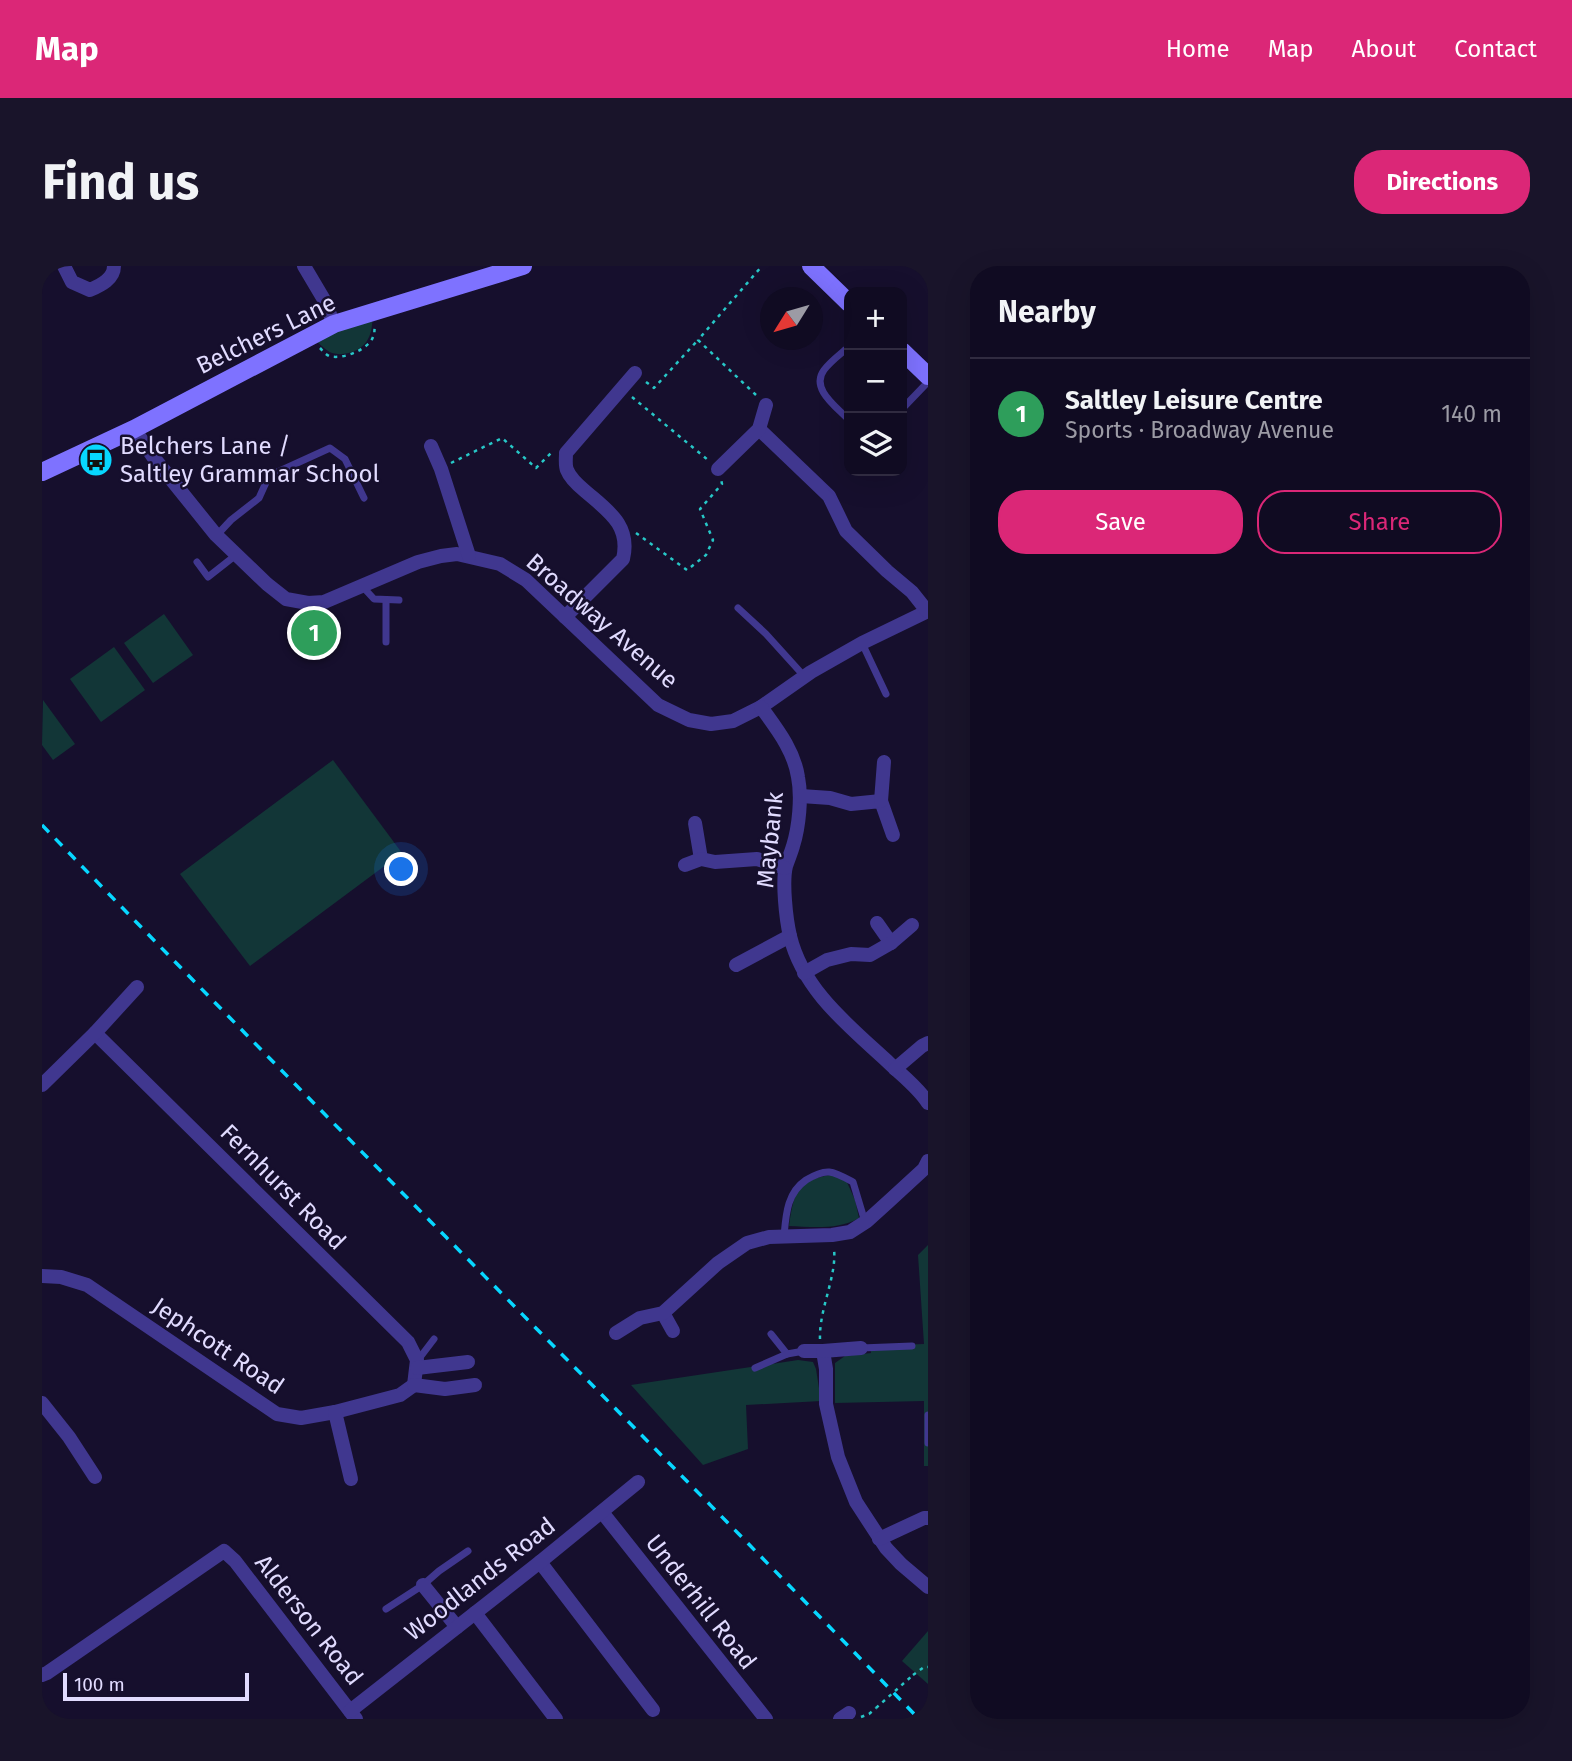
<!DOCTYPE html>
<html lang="en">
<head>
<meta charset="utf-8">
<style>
  body { margin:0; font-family:"Fira Sans",sans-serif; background:#19142a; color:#f1f3f6 }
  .controls { position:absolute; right:21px; top:21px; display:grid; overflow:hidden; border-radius:14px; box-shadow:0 7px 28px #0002 }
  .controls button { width:63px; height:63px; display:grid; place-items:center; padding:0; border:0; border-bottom:2px solid #302b40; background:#100b22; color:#f1f3f6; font:35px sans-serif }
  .compass { position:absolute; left:718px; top:21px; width:63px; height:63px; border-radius:50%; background:#100b22; box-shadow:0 7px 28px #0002; rotate:233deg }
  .scale { position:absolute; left:21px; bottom:18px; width:186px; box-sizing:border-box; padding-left:7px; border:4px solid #e1dbff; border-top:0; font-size:19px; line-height:24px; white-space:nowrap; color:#e1dbff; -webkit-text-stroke:5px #160f2d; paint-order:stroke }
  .you { position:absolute; left:360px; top:604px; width:24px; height:24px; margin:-18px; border:5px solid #fff; border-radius:50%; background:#1a73e8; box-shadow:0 0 0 10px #1a73e833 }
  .badge { display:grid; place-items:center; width:46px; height:46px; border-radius:50%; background:#db2777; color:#fff; font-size:23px; font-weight:700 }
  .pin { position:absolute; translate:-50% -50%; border:4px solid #fff; box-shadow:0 2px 7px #0006 }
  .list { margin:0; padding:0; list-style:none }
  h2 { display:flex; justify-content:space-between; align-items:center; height:91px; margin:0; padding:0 28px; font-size:30px }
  h2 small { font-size:23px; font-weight:400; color:#9c9ba5 }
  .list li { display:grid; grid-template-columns:46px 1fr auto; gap:21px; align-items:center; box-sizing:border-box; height:112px; padding:0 28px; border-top:2px solid #302b40 }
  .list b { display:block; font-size:26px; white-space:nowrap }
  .list p { margin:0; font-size:23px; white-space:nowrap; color:#9c9ba5 }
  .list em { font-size:23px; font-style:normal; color:#9c9ba5 }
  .actions { display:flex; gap:14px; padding:21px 28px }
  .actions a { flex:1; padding:16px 0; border:2px solid #db2777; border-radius:28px; text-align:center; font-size:24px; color:#db2777 }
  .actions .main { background:#db2777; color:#fff }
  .icon { flex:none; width:38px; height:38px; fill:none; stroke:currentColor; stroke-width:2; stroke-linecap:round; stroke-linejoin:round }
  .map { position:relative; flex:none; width:886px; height:1453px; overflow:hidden; border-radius:28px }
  header { display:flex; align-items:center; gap:42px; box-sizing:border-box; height:98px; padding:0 35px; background:#db2777; color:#fff }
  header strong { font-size:33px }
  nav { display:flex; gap:38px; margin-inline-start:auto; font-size:24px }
  .intro { display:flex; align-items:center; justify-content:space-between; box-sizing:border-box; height:168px; padding:0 42px }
  h1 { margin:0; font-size:49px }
  .button { padding:18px 32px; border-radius:28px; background:#db2777; color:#fff; font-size:24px; font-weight:700 }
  main { display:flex; gap:42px; padding:0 42px }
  aside { flex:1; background:#100b22; border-radius:28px; box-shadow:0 7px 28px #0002 }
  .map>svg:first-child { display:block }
</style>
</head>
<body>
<header>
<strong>Map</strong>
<nav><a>Home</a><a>Map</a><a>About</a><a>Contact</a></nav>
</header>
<div class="intro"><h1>Find us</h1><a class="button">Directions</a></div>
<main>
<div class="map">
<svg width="886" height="1453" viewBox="0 0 886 1453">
  <rect width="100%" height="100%" fill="#160f2d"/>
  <g fill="#123637">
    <path d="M331 50C330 57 330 67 326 73 321 84 303 91 290 87 284 85 277 77 272 73Z"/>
    <polygon points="122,348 151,389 111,417 82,377"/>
    <polygon points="72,381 103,424 59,456 28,413"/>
    <polygon points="1,434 33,478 11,494 0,479"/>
    <polygon points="291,494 360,587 208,700 138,608"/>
    <path d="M793 908 804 914 813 934 817 952C797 964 770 961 747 960 752 925 755 914 793 908Z"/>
    <polygon points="886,979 886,1200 882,1200 882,1135 793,1137 793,1097 803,1090 829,1087 828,1080 882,1078 876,989"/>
    <polygon points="756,1094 771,1096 774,1103 779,1135 704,1139 706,1183 661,1199 589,1119"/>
    <polygon points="886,1365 886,1418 860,1395"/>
  </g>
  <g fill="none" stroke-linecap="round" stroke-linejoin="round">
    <g stroke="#27c7c7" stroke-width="2.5" stroke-dasharray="3.5 5" stroke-linecap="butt">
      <path d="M278 82C281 85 283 88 287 90 300 94 326 84 331 71 333 68 332 64 333 60"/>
      <polyline points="604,116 612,122 656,74"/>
      <polyline points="714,129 656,74 720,0"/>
      <polyline points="590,131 666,194"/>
      <polyline points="409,197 460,172 494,202 511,185"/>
      <polyline points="594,267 645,304 664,289 671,274 658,243 680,218 679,213"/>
      <path d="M778 1073C777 1043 795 1010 792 983"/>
      <polyline points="871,1409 882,1401 886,1401"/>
      <polyline points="819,1451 827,1448 834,1442"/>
    </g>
    <g stroke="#40378f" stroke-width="7">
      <path d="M807 83 803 84C796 90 788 96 782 104 768 123 795 141 807 154"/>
      <polyline points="860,143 886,116"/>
      <polyline points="175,269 189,254 217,232 226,212 231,208 288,182 303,193 322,232"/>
      <polyline points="155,296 166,311 194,289"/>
      <polyline points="320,320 332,333 357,334"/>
      <polyline points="696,342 724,368 762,410"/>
      <polyline points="344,376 344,334"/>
      <polyline points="820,377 844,428"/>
      <path d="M742 970C744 948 745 927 764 914 785 901 791 905 811 916L823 956"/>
      <polyline points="729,1068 745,1088"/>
      <polyline points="819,1082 870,1080"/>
      <polyline points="376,1094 392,1073"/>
      <polyline points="713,1102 745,1088 762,1085"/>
      <polyline points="886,1149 886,1177"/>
      <polyline points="344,1343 381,1319 397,1305 426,1285"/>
    </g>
    <g stroke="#40378f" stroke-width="14">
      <path d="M22 0 30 16 48 24C59 19 72 13 72 0"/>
      <polyline points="262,0 281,32 292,58"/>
      <polyline points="92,163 112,192 174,269 225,318 244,333 266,337 282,336 376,296 399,290 415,288 458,298 484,314 616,439 647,454 669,458 691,455 719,441 769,406 820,377 886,345"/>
      <polyline points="717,163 787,230 804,265 845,305 870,326 885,345"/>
      <polyline points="389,180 399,203 427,290"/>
      <polyline points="676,203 717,163 724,139"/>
      <path d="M523 351 581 293C589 259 566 245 543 225 537 220 528 212 525 204 523 200 524 192 524 187L593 107"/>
      <path d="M719 441C734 462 752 484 756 511 760 531 757 561 751 580 749 587 746 594 744 600 740 616 744 653 748 670 761 724 806 759 845 795 858 808 876 821 886 837"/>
      <polyline points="759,530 788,532 809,538 839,535 851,569"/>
      <polyline points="839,535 842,496"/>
      <polyline points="653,557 659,593"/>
      <polyline points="643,599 659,593 673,596 715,593 743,602"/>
      <polyline points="835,657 849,677"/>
      <polyline points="694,699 748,670"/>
      <polyline points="762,707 785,694 809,688 828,689 849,677 870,659"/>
      <polyline points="53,767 366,1076 375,1094 372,1119"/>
      <polyline points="853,803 880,780 886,777"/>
      <polyline points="0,819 53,767 95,721"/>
      <polyline points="0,1010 19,1011 45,1019 235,1148 259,1152 293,1146 358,1129 372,1119"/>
      <polyline points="621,1047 631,1065"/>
      <polyline points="574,1067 598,1052 621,1047 676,997 705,977 727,971 790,969 808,966 825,955 846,936 882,903 886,895"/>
      <polyline points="762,1085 781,1085 784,1103 784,1138 796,1191 814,1236 844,1282 859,1298 886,1321"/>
      <polyline points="781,1085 819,1082"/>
      <polyline points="375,1102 426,1096"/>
      <polyline points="372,1119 403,1123 433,1119"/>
      <polyline points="0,1137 27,1171 53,1211"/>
      <polyline points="293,1146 309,1213"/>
      <polyline points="560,1246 724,1453"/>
      <polyline points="837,1273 882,1252 886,1252"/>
      <polyline points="498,1296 611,1444"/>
      <polyline points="381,1319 415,1361"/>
      <polyline points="433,1347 514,1453"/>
      <polyline points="0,1409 5,1407 182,1285 193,1295 314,1453"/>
      <polyline points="308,1445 498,1296 596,1216"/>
      <polyline points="798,1453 807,1447"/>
    </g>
    <g stroke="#7e72ff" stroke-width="18">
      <polyline points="769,0 807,37"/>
      <polyline points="860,85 886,110"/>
      <polyline points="0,206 92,163 292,58 481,0"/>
    </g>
    <path stroke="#07d7ff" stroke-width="3.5" stroke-dasharray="10 9" stroke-linecap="butt" d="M0 559C290 859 587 1153 877 1453"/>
    <polyline stroke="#27c7c7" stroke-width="2.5" stroke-dasharray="3.5 5" stroke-linecap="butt" points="834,1442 871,1409"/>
  </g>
  <defs>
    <symbol id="bus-disc" viewBox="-11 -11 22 22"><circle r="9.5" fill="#07d7ff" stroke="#160f2d"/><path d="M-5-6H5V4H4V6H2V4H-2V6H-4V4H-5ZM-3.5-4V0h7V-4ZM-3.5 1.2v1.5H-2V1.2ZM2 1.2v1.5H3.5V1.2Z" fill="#111"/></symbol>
  </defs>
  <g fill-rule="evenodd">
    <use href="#bus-disc" x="35" y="175" width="38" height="38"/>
  </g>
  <g text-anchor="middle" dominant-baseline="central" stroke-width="5" stroke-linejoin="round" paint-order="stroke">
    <g font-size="24" fill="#e1dbff" stroke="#160f2d">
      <text transform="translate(224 68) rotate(-26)">Belchers Lane</text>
      <text transform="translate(560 355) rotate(41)">Broadway Avenue</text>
      <text transform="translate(728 574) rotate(-84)">Maybank</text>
      <text transform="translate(241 921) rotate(45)">Fernhurst Road</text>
      <text transform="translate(176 1080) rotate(34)">Jephcott Road</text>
      <text transform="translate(438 1313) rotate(-38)">Woodlands Road</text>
      <text transform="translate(659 1336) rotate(52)">Underhill Road</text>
      <text transform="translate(267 1354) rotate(52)">Alderson Road</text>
    </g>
    <g font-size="24" fill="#e1dbff" stroke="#160f2d" text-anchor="start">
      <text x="78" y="180">Belchers Lane /<tspan x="78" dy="28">Saltley Grammar School</tspan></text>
    </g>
  </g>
</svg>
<div class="controls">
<button>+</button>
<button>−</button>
<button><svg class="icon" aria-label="layers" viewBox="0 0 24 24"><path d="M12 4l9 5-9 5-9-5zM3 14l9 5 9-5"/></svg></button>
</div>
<svg class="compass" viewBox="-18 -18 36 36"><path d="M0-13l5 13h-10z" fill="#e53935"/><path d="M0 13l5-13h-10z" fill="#9c9ba5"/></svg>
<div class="scale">100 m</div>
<div class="you"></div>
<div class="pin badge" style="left:272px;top:367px;background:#2e9e5b">1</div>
</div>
<aside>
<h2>Nearby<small></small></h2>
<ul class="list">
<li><span class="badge" style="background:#2e9e5b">1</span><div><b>Saltley Leisure Centre</b><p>Sports · Broadway Avenue</p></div><em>140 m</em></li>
</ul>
<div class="actions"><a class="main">Save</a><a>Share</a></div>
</aside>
</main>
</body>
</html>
